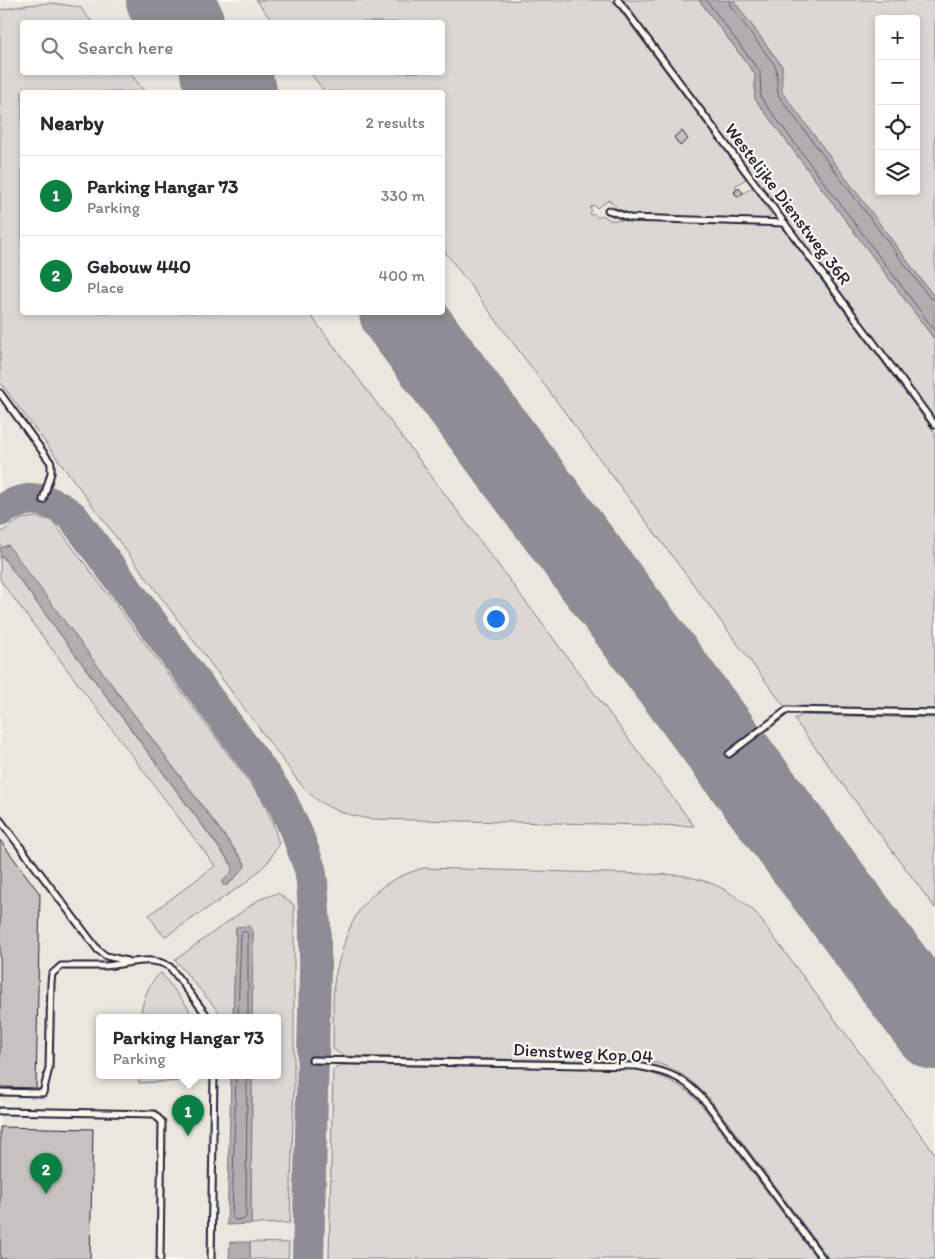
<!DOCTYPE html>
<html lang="en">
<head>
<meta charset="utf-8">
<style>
  body { margin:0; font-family:Itim,sans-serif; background:#f2f2f3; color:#2b2b33 }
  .controls { position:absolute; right:15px; top:15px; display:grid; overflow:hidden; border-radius:5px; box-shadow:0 2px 8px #0003 }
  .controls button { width:45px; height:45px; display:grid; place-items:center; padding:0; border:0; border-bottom:1px solid #e1e1e2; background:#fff; color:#2b2b33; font:25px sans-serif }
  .you { position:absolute; left:495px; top:618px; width:18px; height:18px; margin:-12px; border:4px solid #fff; border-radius:50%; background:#1a73e8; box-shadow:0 0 0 8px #1a73e833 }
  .badge { display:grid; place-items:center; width:32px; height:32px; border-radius:50%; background:#0b8043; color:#fff; font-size:16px; font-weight:700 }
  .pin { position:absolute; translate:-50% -41px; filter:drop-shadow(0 1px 2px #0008) }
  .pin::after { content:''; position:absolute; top:26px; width:18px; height:15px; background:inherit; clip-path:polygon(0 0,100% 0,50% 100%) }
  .popup { position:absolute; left:96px; top:1014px; width:185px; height:65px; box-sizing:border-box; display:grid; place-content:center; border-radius:5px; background:#fff; filter:drop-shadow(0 1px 4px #0005); font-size:16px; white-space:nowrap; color:#7c7c81 }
  .popup b { font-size:19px; color:#2b2b33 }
  .popup::after { content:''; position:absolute; left:50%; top:100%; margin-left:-10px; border:10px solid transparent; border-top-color:#fff }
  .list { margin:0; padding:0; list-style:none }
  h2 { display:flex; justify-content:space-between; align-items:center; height:65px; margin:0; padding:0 20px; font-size:21px }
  h2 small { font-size:16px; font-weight:400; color:#7c7c81 }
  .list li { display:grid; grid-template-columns:32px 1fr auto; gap:15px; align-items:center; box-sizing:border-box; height:80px; padding:0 20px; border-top:1px solid #e1e1e2 }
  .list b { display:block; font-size:19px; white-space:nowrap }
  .list p { margin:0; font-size:16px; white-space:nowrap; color:#7c7c81 }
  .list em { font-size:16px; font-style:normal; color:#7c7c81 }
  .icon { flex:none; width:28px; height:28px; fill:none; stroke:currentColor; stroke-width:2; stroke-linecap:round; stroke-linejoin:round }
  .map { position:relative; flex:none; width:935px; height:1259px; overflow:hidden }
  .search { position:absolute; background:#fff; box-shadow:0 2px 8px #0003; left:20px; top:20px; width:425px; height:55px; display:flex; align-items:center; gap:12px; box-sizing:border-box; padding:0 18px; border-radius:5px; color:#7c7c81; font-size:19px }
  .panel { position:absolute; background:#fff; box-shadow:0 2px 8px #0003; left:20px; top:90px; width:425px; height:225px; border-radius:5px }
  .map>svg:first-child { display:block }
</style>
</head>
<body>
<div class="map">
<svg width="935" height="1259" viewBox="0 0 935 1259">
  <rect width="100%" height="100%" fill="#fbf7ec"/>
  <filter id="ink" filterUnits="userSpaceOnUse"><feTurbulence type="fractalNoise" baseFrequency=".02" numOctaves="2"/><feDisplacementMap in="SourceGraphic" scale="10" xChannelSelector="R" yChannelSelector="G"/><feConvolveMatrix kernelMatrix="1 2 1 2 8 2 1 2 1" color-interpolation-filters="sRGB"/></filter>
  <g filter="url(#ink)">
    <path fill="#ebe7df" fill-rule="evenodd" d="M0 0H699L755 74V99L935 340V1259H166L167 1148 165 1259H0V1104H27L0 1103ZM22 22H442V72H22ZM22 92H442V312H22ZM99 1017H277V1075H99Z"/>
    <g fill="#dbd8d3" stroke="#7e7d87" fill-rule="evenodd">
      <polygon points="256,0 612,0 746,179 735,186 737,190 734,192 737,197 753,187 771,215 766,220 633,215 618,209 609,200 597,208 594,205 590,208 592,211 590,213 591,215 594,214 598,218 602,215 610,220 777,225 782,227 935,433 935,709 784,706 443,249 442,92 325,92 310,73 442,72 442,22 273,22"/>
      <polygon points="623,0 699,0 755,74 755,99 935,340 935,419"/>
      <path d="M733 0H935V298L781 92 782 66ZM879 19H916V191H879Z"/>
      <path d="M52 3 80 7 92 22H22V72L130 73 145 92H22V312L309 313 694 826 371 819C349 816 325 809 308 792 300 785 294 775 288 767L0 382V10L26 5Z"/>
      <polygon points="36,517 52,520 262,799 272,821 279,844 268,862 247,882 166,936 160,932 149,915 215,866 0,580 0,557 2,556 233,867 231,873 222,882 223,885 228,885 244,868 245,863 8,546 0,548 0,533 21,519"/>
      <polygon points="803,715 935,718 935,908 794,719"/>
      <path d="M423 868 680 875C715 882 728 889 755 912L935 1154V1259H829L711 1100C697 1085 681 1071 660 1064 652 1062 643 1062 636 1062L343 1056 333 1049C334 1028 332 1006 334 984 335 974 338 964 341 954 353 907 376 882 423 868Z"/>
      <polygon points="278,893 294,905 294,1082 290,1223 251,1224 252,1075 277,1075 277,1017 252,1017 253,932 236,927 233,1017 223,1017 175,960 258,900"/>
      <path d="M161 973 187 1006 193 1017H141C141 1003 149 981 161 973Z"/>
      <path d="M342 1065 634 1069C664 1076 684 1084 704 1108L817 1259H329L333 1070Z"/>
      <polygon points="139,1075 183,1075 182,1081 139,1083"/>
      <polygon points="250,1242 289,1243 288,1259 250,1259"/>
    </g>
    <g fill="#b1aeb0" stroke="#787681">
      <polygon points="699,0 733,0 782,66 782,92 935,298 935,340 755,99 755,74"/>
      <polygon points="8,545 245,864 244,868 227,885 223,885 222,882 231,873 233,866 2,556 0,557 0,548"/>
      <polygon points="249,926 253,932 252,1017 233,1017 236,927"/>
      <polygon points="231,1075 252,1075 251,1224 227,1225"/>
      <polygon points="230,1242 250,1242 250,1259 229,1259"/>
    </g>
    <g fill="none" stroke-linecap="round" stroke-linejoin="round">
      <g stroke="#5b5a6a" stroke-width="1">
        <polyline points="706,0 760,72 761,98 935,331"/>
        <polyline points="729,0 730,5 776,67 778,95 929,297 935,300"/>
        <polyline points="238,1017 241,933 245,931 248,934 248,1017"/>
        <polyline points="236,1075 232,1217 235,1220 244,1219 246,1217 247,1075"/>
      </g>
      <path stroke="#8e8c94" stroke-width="32" d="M0 511C29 493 48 497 73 517L259 767 281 799 298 836 310 869 312 882 315 927V973L308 1259"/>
      <g stroke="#8e8c94" stroke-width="82">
        <polyline points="167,0 183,22"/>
        <polyline points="221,72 236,92"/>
        <polyline points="400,312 935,1029"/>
      </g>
    </g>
    <g fill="#c6c2c0" stroke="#22223b">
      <polygon points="682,131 688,139 680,146 674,137"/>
      <polygon points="739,188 743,193 738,197 734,192"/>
      <polygon points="0,840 40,894 36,1088 0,1087"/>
      <polygon points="0,1127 93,1129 90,1259 0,1259"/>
    </g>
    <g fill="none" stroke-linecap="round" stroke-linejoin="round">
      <defs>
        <g id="service">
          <polyline points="618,0 935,425"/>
          <polyline points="608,210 630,218 785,223"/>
          <polyline points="0,393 51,463 51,473 43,500"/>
          <polyline points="729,754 787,710 935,713"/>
          <polyline points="0,820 98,950 106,956 127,961"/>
          <path d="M312 1060 637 1066C672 1072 687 1079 709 1106L823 1259"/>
          <path d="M0 1092 43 1093 49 1068 51 982 52 974 61 966C75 966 90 966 104 966 125 965 151 954 170 967L208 1017"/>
          <polyline points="0,1111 154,1114 162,1122 160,1259"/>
          <polyline points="211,1259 214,1075"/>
        </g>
      </defs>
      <use href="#service" stroke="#22223b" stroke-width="9"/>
      <use href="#service" stroke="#fbf7ec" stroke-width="5"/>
    </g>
  </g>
  <g text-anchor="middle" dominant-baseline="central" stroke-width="4.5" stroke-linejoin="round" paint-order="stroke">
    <g font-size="18" fill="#22223b" stroke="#fbf7ec">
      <text transform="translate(788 204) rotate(53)">Westelijke Dienstweg 36R</text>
      <text transform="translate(583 1053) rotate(3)">Dienstweg Kop 04</text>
    </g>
  </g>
</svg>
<div class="controls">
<button>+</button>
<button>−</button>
<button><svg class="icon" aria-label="locate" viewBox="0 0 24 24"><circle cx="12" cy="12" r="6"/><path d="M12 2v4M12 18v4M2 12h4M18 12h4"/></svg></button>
<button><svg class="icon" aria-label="layers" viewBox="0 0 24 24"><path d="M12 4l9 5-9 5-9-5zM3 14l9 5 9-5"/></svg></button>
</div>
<div class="you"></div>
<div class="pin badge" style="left:188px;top:1136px">1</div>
<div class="popup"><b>Parking Hangar 73</b>Parking</div>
<div class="pin badge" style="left:46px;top:1194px">2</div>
<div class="search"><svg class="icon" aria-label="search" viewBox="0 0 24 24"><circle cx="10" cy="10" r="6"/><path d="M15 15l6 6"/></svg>Search here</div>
<section class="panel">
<h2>Nearby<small>2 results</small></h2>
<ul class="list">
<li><span class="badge">1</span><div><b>Parking Hangar 73</b><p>Parking</p></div><em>330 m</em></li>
<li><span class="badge">2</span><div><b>Gebouw 440</b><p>Place</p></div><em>400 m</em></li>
</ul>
</section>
</div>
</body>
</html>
